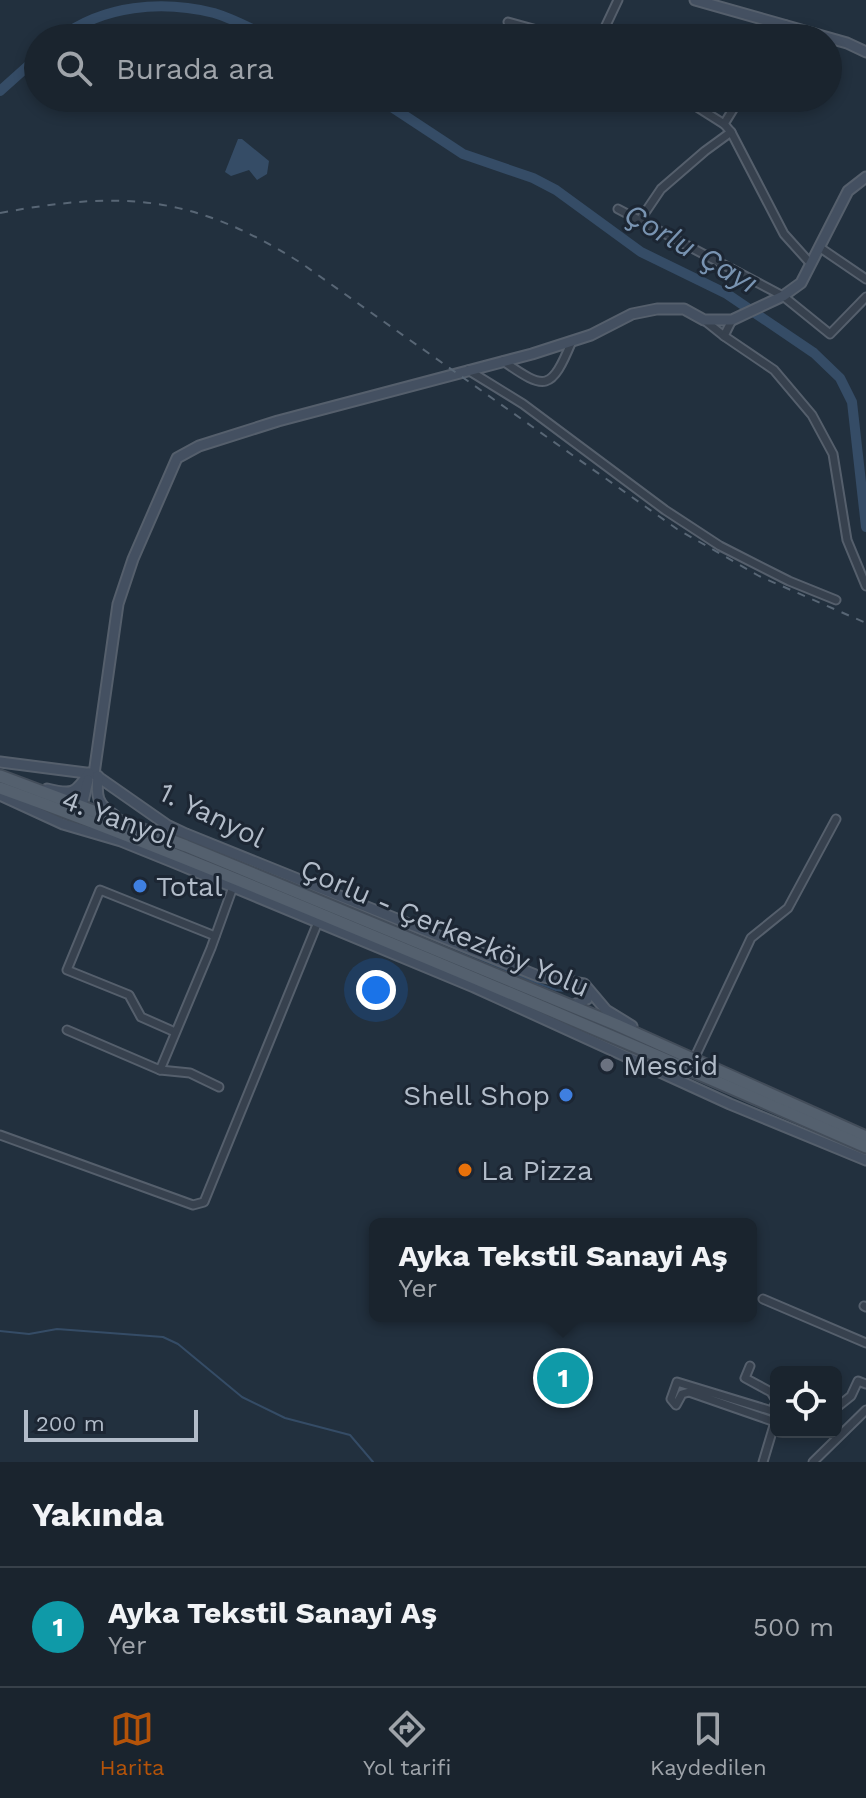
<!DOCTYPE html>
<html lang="tr">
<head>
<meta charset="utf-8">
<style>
  body { margin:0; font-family:"Work Sans",sans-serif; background:#27303a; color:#f1f3f6 }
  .controls { position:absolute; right:24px; bottom:24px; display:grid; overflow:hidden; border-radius:12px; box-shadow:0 4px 12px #0003 }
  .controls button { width:72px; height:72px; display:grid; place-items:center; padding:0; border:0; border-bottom:2px solid #38414a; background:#1a242e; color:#f1f3f6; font:40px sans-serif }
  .scale { position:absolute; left:24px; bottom:20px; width:174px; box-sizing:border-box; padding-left:8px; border:4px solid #b2bcc9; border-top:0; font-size:22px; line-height:28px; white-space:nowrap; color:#b2bcc9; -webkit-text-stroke:6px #1c2633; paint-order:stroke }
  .you { position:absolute; left:376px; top:990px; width:28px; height:28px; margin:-20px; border:6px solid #fff; border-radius:50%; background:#1a73e8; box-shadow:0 0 0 12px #1a73e833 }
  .badge { display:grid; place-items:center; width:52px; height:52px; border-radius:50%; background:#b45309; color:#fff; font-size:26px; font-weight:700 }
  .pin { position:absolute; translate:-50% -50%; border:4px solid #fff; box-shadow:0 2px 8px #0006 }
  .popup { position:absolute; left:369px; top:1218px; width:388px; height:104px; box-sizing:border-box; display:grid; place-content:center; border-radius:12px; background:#1a242e; filter:drop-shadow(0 2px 6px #0005); font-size:26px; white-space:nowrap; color:#9fa4aa }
  .popup b { font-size:30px; color:#f1f3f6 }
  .popup::after { content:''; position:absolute; left:50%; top:100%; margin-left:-16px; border:16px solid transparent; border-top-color:#1a242e }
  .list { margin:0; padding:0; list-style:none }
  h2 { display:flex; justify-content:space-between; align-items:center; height:104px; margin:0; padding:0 32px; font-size:34px }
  h2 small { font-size:26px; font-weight:400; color:#9fa4aa }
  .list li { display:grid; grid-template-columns:52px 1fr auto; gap:24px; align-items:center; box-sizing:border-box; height:120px; padding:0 32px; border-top:2px solid #38414a }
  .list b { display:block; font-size:30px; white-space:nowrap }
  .list p { margin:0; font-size:26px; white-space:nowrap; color:#9fa4aa }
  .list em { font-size:26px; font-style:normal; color:#9fa4aa }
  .icon { flex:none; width:44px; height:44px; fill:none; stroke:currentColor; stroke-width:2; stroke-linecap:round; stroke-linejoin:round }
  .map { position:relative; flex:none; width:866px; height:1462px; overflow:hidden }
  .search { position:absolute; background:#1a242e; box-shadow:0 4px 12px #0003; left:24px; right:24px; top:24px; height:88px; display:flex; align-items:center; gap:20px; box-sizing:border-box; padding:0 28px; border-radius:44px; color:#9fa4aa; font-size:30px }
  .sheet { height:224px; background:#1a242e }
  nav { display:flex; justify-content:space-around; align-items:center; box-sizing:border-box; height:112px; border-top:2px solid #38414a; background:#1a242e; font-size:22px; color:#9fa4aa }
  nav a { display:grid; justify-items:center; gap:4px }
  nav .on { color:#b45309 }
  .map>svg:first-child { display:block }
</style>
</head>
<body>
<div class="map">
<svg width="866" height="1462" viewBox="0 0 866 1462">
  <rect width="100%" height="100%" fill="#22303e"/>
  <polygon fill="#354c66" points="238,139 242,139 269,161 267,174 257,180 249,170 231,176 225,172"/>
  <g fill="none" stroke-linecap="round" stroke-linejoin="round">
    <g stroke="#354c66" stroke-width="2">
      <polyline points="142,813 170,831"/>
      <polyline points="269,872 318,892"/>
      <polyline points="413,931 532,981 556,990 581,993"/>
      <polyline points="0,1331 29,1334 57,1329 163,1337 178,1344 242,1397 285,1418 350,1435 373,1462"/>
    </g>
    <g stroke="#354c66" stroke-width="10">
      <path d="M60 38C103 5 162 0 214 13 234 19 252 29 271 38"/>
      <polyline points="0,91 38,57"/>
      <polyline points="378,98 463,154 533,178 556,190 641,252 727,294 814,353 840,378 852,402 866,527"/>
    </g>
    <defs>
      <g id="street">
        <polyline points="508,22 566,38"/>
        <polyline points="600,38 618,0"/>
        <polyline points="778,38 786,25"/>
        <polyline points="683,98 724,124 731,132 784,234 811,264"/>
        <polyline points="724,124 740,98"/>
        <polyline points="618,209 783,296 830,334 866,297"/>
        <polyline points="640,220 661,189 705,151 731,132"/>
        <polyline points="819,247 866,279"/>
        <polyline points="704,320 724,336 732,320"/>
        <polyline points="724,336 774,370 812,415 833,454 847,540 866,586"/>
        <path d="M503 361C546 391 551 391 572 341"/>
        <polyline points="468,370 523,404 665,510 720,546 789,581 836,600"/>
        <polyline points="67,1030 160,1070 190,1073 219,1087"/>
        <polyline points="175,1032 141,1017 129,995 67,970 100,890 215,936"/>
        <polyline points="694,1059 751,938 788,908 836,819"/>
        <polyline points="160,1070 211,948 233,887"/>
        <polyline points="0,1135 193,1205 204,1202 318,922"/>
        <polyline points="763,1299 866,1343"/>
        <polyline points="864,1306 866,1307"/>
        <polyline points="750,1366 745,1378 771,1392 776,1400"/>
        <polyline points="836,1408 851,1396 858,1381 866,1384"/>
        <polyline points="763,1462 775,1422 689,1392 682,1394 676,1405 671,1399 677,1382 772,1411 776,1402"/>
        <polyline points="813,1462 866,1410"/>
      </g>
      <g id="secondary">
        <polyline points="695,0 847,43 866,52"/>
        <polyline points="0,762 94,774 167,825 186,834 538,976 584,984 606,1010 632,1026"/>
        <polyline points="94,774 118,604 133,559 177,458 199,446 278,421 532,354 591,335 632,314 657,309 684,309 704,320 732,320 783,296 801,283 848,191 866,177"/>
        <path d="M98 776C96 796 97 804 114 815"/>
        <path d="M47 789C72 795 75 794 89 773"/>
        <polyline points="0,795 63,824 121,841 173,862 474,987 730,1104 866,1160"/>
        <polyline points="82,806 88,780"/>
        <polyline points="572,1006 587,999 586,987"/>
      </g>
      <g id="primary">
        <polyline points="0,776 186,846 617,1025 866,1137"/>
        <path d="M0 788C120 831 237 879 354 928 526 999 696 1072 866 1147"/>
      </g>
    </defs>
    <use href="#street" stroke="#555f6c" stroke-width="11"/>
    <use href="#secondary" stroke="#555f6c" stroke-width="13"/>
    <use href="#primary" stroke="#434d5a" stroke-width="15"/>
    <use href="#street" stroke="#37414e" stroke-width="7"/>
    <use href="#secondary" stroke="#445061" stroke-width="9"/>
    <use href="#primary" stroke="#54606e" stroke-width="11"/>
    <path stroke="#586675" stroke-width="2" stroke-dasharray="8 8" stroke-linecap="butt" d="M0 213C124 190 193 195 301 263L677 529 759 576 866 623"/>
  </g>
  <g fill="#3f7fe0" stroke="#1c2633" stroke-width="3">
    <circle cx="140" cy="886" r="8"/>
    <circle cx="566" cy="1095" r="8"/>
  </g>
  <circle fill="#6b7280" stroke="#1c2633" stroke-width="3" cx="607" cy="1065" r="8"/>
  <circle fill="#e8710a" stroke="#1c2633" stroke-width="3" cx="465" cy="1170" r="8"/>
  <g text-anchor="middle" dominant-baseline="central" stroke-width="6" stroke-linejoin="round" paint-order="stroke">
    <g font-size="28" fill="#b2bcc9" stroke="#1c2633">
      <text transform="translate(212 815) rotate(26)">1. Yanyol</text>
      <text transform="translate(119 819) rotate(20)">4. Yanyol</text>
      <text transform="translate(445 928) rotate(23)">Çorlu - Çerkezköy Yolu</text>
    </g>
    <g font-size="28" fill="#b2bcc9" stroke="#1c2633" text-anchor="start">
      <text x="156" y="886">Total</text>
      <text x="623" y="1065">Mescid</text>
      <text x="550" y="1095" text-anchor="end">Shell Shop</text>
      <text x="481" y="1170">La Pizza</text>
    </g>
    <g font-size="30" font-style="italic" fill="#7994b2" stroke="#1c2633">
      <text transform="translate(691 248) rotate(30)">Çorlu Çayı</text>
    </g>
  </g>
</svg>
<div class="controls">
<button><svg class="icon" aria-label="locate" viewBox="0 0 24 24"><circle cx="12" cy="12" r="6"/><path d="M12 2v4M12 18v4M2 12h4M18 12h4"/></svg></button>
</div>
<div class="scale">200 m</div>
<div class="you"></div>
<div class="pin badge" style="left:563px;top:1378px;background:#0f9aa8">1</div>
<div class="popup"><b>Ayka Tekstil Sanayi Aş</b>Yer</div>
<div class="search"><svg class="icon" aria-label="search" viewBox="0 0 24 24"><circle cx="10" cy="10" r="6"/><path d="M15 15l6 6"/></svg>Burada ara</div>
</div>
<section class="sheet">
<h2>Yakında<small></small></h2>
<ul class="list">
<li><span class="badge" style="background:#0f9aa8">1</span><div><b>Ayka Tekstil Sanayi Aş</b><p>Yer</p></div><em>500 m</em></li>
</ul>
</section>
<nav>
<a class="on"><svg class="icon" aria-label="map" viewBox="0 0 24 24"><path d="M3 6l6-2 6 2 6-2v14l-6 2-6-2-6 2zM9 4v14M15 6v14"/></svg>Harita</a>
<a><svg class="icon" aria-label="directions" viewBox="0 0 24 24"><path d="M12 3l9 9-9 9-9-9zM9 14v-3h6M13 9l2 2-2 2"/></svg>Yol tarifi</a>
<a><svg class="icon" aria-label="saved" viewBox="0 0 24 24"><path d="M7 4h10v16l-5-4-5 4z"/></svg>Kaydedilen</a>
</nav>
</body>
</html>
